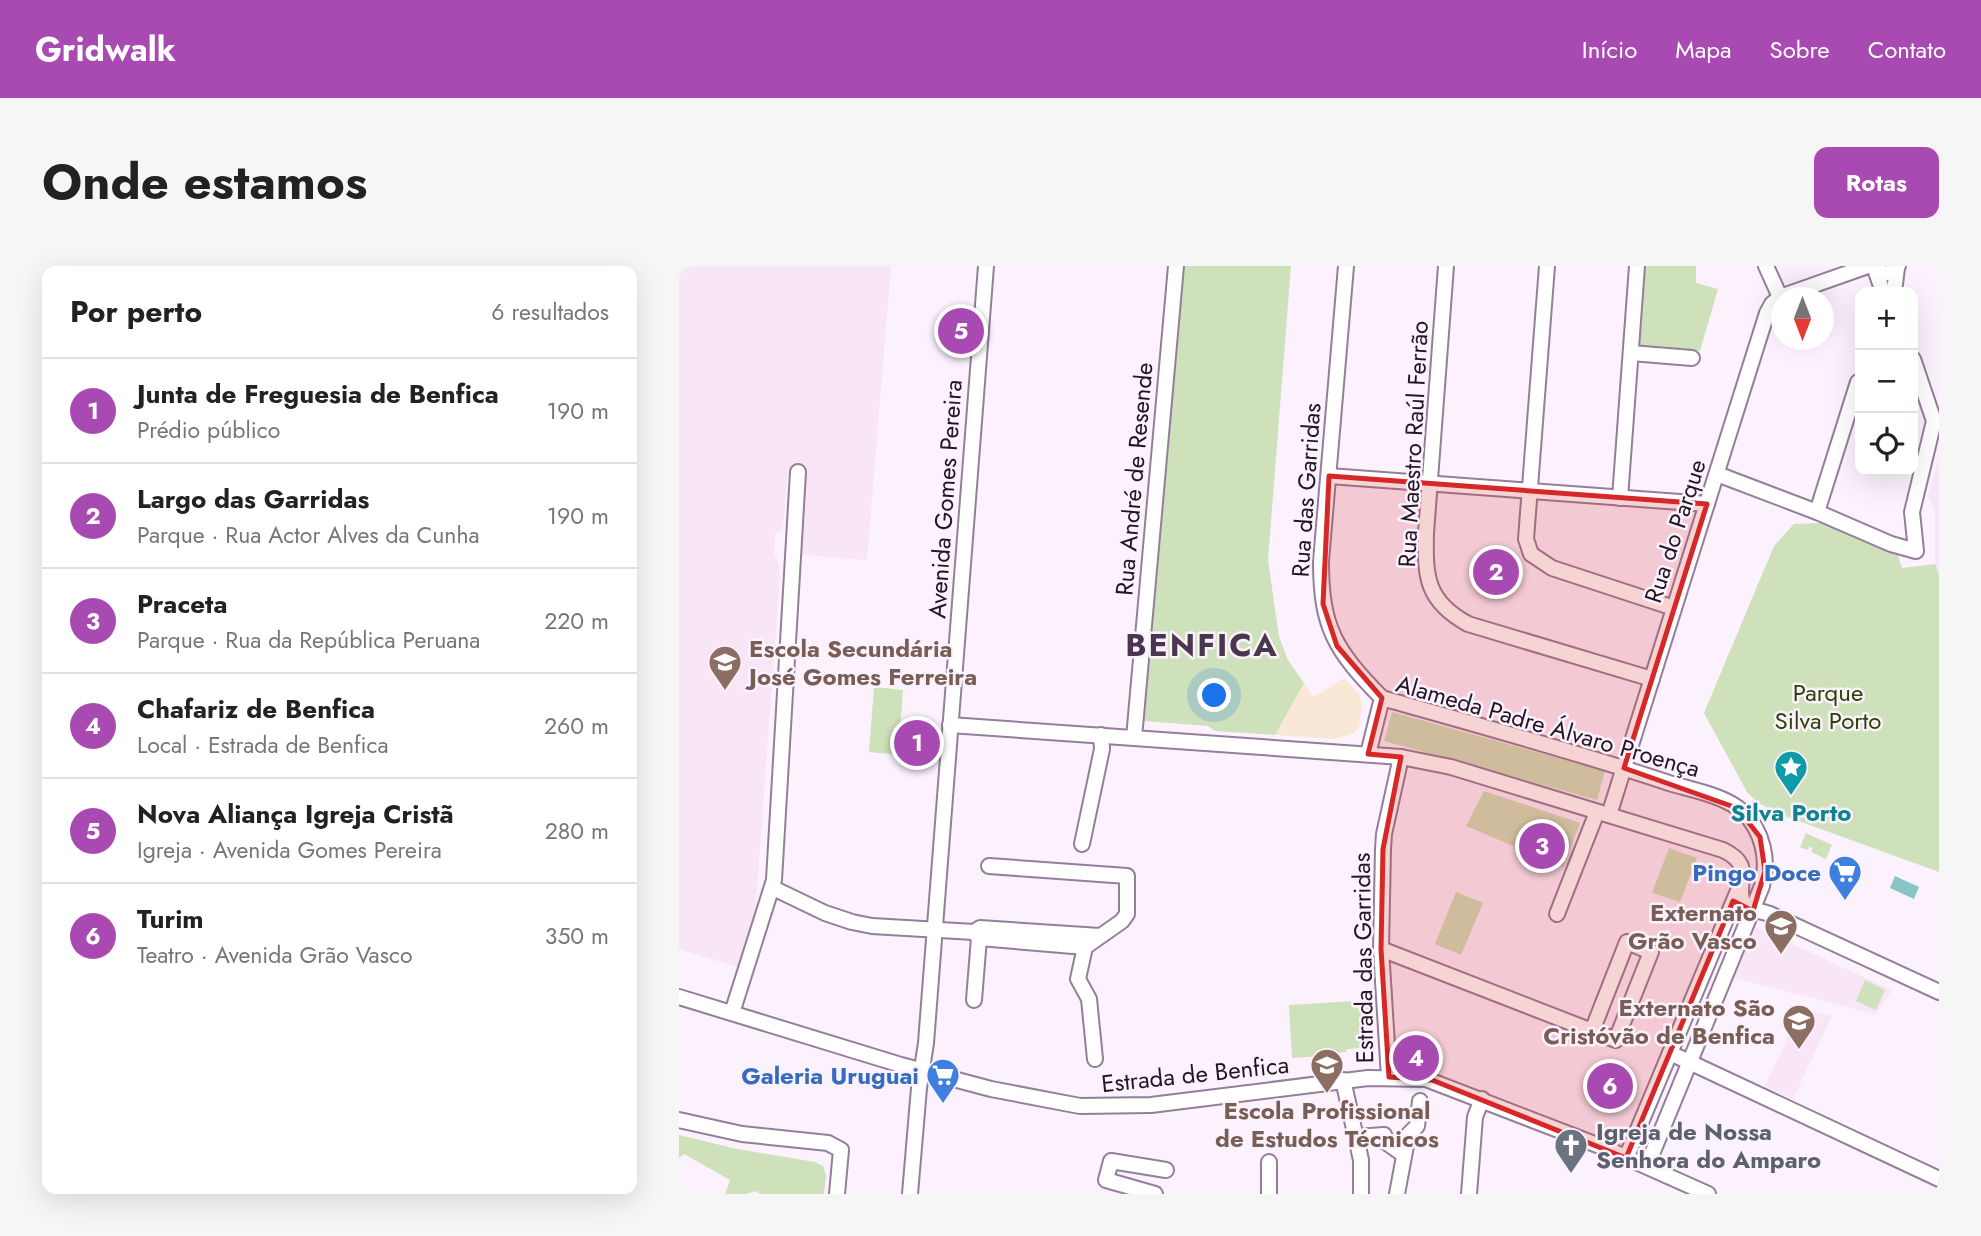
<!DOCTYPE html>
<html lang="pt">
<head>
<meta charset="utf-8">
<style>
  body { margin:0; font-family:Jost,sans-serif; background:#f6f6f6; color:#222 }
  .controls { position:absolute; right:21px; top:21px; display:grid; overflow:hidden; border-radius:14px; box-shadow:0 7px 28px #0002 }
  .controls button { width:63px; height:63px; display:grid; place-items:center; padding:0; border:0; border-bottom:2px solid #e0e0e0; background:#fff; color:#222; font:35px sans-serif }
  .compass { position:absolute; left:1092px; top:21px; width:63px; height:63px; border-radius:50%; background:#fff; box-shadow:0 7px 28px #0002; rotate:180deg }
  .you { position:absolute; left:536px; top:430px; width:24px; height:24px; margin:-18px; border:5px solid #fff; border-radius:50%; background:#1a73e8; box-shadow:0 0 0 10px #1a73e833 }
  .badge { display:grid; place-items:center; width:46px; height:46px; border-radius:50%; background:#a94ab2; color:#fff; font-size:23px; font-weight:700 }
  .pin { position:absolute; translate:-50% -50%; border:4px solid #fff; box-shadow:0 2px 7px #0006 }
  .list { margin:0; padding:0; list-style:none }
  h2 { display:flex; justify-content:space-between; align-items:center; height:91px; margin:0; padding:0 28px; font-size:30px }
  h2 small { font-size:23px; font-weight:400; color:#767676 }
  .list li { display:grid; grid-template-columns:46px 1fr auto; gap:21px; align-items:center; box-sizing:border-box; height:105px; padding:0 28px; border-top:2px solid #e0e0e0 }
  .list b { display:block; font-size:26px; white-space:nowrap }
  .list p { margin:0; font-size:23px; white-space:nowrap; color:#767676 }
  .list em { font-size:23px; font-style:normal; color:#767676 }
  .icon { flex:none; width:38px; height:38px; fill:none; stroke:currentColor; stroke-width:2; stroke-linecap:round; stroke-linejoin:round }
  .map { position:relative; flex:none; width:1260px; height:928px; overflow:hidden; border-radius:14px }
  header { display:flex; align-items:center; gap:42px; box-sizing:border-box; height:98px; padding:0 35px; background:#a94ab2; color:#fff }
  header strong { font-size:33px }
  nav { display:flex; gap:38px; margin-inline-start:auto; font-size:24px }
  .intro { display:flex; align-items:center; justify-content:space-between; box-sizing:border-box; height:168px; padding:0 42px }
  h1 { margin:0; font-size:49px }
  .button { padding:18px 32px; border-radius:14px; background:#a94ab2; color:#fff; font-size:24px; font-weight:700 }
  main { display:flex; gap:42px; padding:0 42px }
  aside { flex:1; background:#fff; border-radius:14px; box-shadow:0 7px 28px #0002 }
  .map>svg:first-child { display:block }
</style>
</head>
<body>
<header>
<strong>Gridwalk</strong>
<nav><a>Início</a><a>Mapa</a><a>Sobre</a><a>Contato</a></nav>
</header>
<div class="intro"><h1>Onde estamos</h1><a class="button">Rotas</a></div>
<main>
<aside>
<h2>Por perto<small>6 resultados</small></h2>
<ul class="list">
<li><span class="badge">1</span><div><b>Junta de Freguesia de Benfica</b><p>Prédio público</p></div><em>190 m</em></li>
<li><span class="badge">2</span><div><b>Largo das Garridas</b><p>Parque · Rua Actor Alves da Cunha</p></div><em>190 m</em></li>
<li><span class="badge">3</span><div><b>Praceta</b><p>Parque · Rua da República Peruana</p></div><em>220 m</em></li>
<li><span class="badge">4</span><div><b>Chafariz de Benfica</b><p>Local · Estrada de Benfica</p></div><em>260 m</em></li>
<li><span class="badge">5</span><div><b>Nova Aliança Igreja Cristã</b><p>Igreja · Avenida Gomes Pereira</p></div><em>280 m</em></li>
<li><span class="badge">6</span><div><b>Turim</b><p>Teatro · Avenida Grão Vasco</p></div><em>350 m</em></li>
</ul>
</aside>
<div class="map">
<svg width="1260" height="928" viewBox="0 0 1260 928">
  <rect width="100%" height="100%" fill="#fbf2fe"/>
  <g fill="#f8e5f5">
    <polygon points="0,0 212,0 188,294 116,288 119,206 109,205 104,262 96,269 95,288 100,299 101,309 76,650 58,701 0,683"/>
    <polygon points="1260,194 1260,309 1256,298 1256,246 1249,229"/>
    <polygon points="1076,661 1213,724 1197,748 1055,712"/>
    <polygon points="1122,743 1153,750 1114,833 1086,820"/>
  </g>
  <polygon fill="#fae8d7" points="665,412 680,428 683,440 680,461 674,468 655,473 596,469 625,417 635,431"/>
  <g fill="#cee1ba">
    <polygon points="503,0 612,0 589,294 600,371 609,394 625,417 596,469 536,465 529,460 466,455 462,451"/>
    <polygon points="963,0 1017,0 1017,17 1039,23 1021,85 957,80"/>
    <polygon points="1145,257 1218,286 1223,302 1256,298 1260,309 1260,606 1106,550 1079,537 1068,526 1025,447 1095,280 1115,258"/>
    <polygon points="195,421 224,424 219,489 190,486"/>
    <polygon points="713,446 926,505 918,534 705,475"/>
    <polygon points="805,525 901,557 884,601 787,560"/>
    <polygon points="1127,567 1153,579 1147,593 1132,586 1134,582 1130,581 1128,584 1121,581"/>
    <polygon points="990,582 1018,592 1001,636 973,627"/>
    <polygon points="777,626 804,637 782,689 756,678"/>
    <polygon points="1186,714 1206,724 1197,744 1177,735"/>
    <polygon points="692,734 693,754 689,754 690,763 694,763 695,781 668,783 667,786 643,788 642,790 613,792 610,739"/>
    <polygon points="0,869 58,883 136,896 144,900 147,909 145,928 82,928 76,925 68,928 46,928 51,914 5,888 0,892"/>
  </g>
  <polygon fill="#89c5c7" points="1216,610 1240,621 1235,633 1211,622"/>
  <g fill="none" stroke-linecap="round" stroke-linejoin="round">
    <defs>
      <g id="minor">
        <path d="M667 0 642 295C642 362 656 384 703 432 798 459 895 485 990 517 1013 524 1045 529 1064 546 1084 565 1090 594 1083 620L968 900"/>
        <path d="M767 0 747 267C746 311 747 335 789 358L973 413"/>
        <polyline points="868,0 847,273 852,288 873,302 995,342"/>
        <polyline points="1087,0 1101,31"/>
        <polyline points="1194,0 1204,8 1214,6 1219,0"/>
        <polyline points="1196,3 1204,26"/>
        <polyline points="1215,26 1218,2"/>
        <polyline points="952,87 1013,92"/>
        <polyline points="1038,208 1138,246 1212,278 1237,285 1233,246 1255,155 1234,93"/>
        <polyline points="650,210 1028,238"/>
        <polyline points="941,232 958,0"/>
        <polyline points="1138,246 1179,116 1181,115"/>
        <path d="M271 459 722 491 772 501 1044 584C1079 601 1053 617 1066 641L1091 648 1260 726"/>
        <polyline points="455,472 497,0"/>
        <polyline points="689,488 703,432"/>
        <polyline points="930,549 1088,47 1093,38 1101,31 1189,0"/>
        <polyline points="403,578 423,483 422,469"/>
        <polyline points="94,622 146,647 173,656 193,660 295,666 301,662 421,670"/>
        <polyline points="878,648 918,546"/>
        <polyline points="295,666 300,672 406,681 443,655 448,648 448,610 310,600"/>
        <polygon points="948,676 972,686 937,774 913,765"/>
        <polyline points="406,681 399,713 410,733 416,793"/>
        <polyline points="702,683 913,765"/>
        <polyline points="0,731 222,799 312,823 401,840 472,839 689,812 747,813 926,882 1029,928"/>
        <polyline points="295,734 300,672"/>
        <polyline points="53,747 95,614 119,206"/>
        <polyline points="991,787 1260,913"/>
        <polyline points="710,811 702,683 704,583 705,568 722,491"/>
        <polyline points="664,814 682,894 682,928"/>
        <polyline points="0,854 63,868 149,877 162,884 158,928"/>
        <polyline points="677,871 705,869 708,877 725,889"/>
        <polyline points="947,892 1061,620"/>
        <polyline points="590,896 590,928"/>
        <polyline points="231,928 240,822 247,777 307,0"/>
        <polyline points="476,928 427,914 432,895 487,904"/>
        <polyline points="718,928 729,869 738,860 741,835"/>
        <polyline points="790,928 796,851 803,833"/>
      </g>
    </defs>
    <use href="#minor" stroke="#957e9a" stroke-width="18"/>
    <use href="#minor" stroke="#fff" stroke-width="14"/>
  </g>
  <path fill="#d62828" fill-opacity="0.2" stroke="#d62828" stroke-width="5" stroke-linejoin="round" d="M650 210 1028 238 945 502 1058 542 1081 571 1086 605 1074 645 1054 635 947 892 753 814 710 811 702 683 704 583 722 491 689 488 703 432 658 380 644 338Z"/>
  <defs>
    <symbol id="school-pin" viewBox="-11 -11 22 30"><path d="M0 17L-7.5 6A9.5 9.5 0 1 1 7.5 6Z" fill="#8d6e63" stroke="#fbf2fe"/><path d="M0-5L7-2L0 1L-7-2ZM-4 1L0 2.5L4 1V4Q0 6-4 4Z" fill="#fff"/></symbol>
    <symbol id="sight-pin" viewBox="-11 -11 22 30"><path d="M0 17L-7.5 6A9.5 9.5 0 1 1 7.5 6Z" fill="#0f9aa8" stroke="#fbf2fe"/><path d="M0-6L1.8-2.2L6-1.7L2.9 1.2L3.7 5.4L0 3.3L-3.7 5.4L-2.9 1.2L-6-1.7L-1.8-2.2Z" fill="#fff"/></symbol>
    <symbol id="supermarket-pin" viewBox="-11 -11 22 30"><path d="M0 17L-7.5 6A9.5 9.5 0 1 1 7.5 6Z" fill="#3f7fe0" stroke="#fbf2fe"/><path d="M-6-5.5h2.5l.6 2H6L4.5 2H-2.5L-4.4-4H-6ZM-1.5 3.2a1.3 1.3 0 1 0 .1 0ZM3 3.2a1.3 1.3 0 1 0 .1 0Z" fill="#fff"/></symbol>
    <symbol id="church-pin" viewBox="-11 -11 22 30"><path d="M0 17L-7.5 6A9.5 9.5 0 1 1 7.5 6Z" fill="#6b7280" stroke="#fbf2fe"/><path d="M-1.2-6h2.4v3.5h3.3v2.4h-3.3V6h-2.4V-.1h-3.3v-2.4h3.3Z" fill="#fff"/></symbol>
  </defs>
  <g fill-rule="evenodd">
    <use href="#school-pin" x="27" y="377" width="38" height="52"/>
    <use href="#sight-pin" x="1093" y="482" width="38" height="52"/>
    <use href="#supermarket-pin" x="1147" y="587" width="38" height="52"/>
    <use href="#school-pin" x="1083" y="641" width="38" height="52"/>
    <use href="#school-pin" x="1101" y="736" width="38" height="52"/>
    <use href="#school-pin" x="629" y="780" width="38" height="52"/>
    <use href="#supermarket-pin" x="245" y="790" width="38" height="52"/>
    <use href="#church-pin" x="873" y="860" width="38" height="52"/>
  </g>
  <g text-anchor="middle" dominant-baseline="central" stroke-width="5" stroke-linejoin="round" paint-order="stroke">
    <g font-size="24" fill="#201722" stroke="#fbf2fe">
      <text transform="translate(734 178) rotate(-87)">Rua Maestro Raúl Ferrão</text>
      <text transform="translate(455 213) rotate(-85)">Rua André de Resende</text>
      <text transform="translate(627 224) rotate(-86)">Rua das Garridas</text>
      <text transform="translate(266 233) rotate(-86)">Avenida Gomes Pereira</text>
      <text transform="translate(996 265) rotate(-72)">Rua do Parque</text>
      <text transform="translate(869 460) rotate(16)">Alameda Padre Álvaro Proença</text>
      <text transform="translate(684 692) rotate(-91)">Estrada das Garridas</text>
      <text transform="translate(516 808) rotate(-6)">Estrada de Benfica</text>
    </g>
    <g font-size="24" font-weight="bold" fill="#785e54" stroke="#fbf2fe" text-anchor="end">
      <text x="70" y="382" text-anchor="start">Escola Secundária<tspan x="70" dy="28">José Gomes Ferreira</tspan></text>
      <text x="1078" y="646">Externato<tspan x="1078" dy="28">Grão Vasco</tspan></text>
      <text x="1096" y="741">Externato São<tspan x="1096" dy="28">Cristóvão de Benfica</tspan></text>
      <text x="648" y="844" text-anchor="middle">Escola Profissional<tspan x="648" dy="28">de Estudos Técnicos</tspan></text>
    </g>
    <g font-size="24" fill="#2c4300" stroke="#fbf2fe">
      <text x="1149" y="426">Parque<tspan x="1149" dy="28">Silva Porto</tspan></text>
    </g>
    <g font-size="24" font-weight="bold" fill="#0d838f" stroke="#fbf2fe">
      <text x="1112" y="546">Silva Porto</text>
    </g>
    <g font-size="24" font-weight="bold" fill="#366cbe" stroke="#fbf2fe" text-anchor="end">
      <text x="1142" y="606">Pingo Doce</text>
      <text x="240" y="809">Galeria Uruguai</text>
    </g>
    <g font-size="24" font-weight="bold" fill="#5b616d" stroke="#fbf2fe" text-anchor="start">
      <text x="917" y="865">Igreja de Nossa<tspan x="917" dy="28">Senhora do Amparo</tspan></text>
    </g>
    <g font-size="32" font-weight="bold" letter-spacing="2" fill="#4a374f" stroke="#fbf2fe">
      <text x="523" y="379">BENFICA</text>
    </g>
  </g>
</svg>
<div class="controls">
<button>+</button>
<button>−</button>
<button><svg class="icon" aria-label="locate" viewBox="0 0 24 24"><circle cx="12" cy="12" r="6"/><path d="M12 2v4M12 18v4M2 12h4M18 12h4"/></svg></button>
</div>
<svg class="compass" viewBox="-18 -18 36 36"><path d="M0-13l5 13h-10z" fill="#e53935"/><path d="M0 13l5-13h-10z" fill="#767676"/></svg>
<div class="you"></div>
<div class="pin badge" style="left:238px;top:477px">1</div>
<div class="pin badge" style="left:817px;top:306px">2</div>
<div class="pin badge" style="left:863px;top:580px">3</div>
<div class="pin badge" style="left:737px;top:792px">4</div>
<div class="pin badge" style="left:282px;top:65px">5</div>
<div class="pin badge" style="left:931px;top:820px">6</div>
</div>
</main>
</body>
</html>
